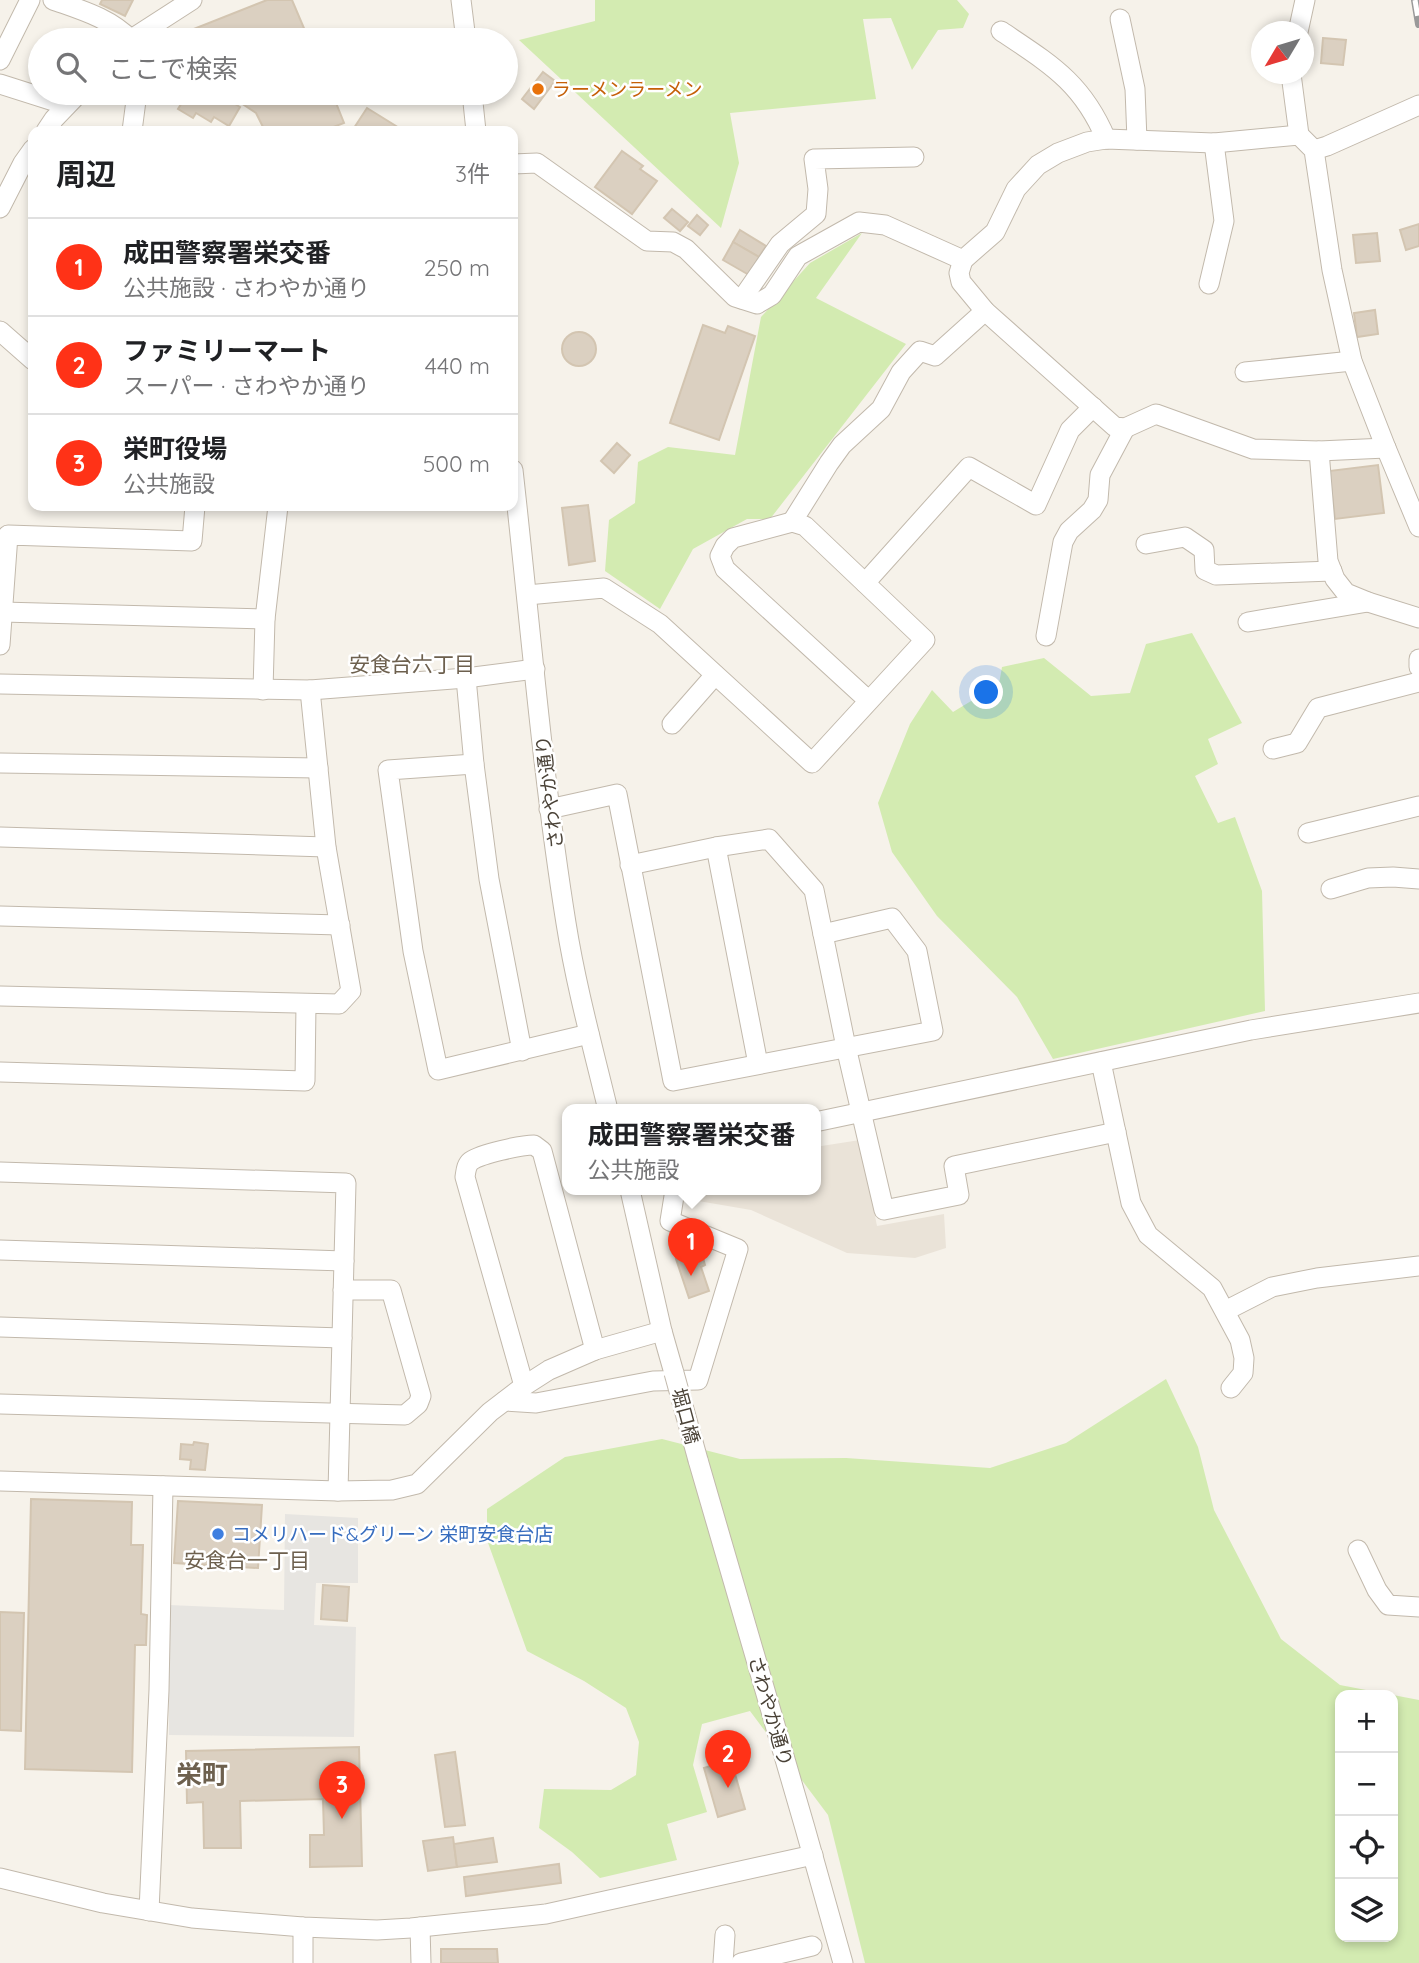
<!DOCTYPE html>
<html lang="ja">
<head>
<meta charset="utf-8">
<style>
  body { margin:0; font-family:Quicksand,"Noto Sans JP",sans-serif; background:#f6f6f6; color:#202124 }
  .controls { position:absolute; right:21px; bottom:21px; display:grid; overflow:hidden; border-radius:14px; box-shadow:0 4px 10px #0003 }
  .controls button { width:63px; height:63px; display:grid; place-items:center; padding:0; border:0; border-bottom:2px solid #e0e0e0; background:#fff; color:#202124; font:35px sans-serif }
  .compass { position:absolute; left:1251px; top:21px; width:63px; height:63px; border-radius:50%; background:#fff; box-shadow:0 4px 10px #0003; rotate:232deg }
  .you { position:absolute; left:987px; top:693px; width:24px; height:24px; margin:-18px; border:5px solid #fff; border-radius:50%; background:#1a73e8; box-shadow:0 0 0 10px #1a73e833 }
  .badge { display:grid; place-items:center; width:46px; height:46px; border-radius:50%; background:#ff3217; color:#fff; font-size:23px; font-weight:700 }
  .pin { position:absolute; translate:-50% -58px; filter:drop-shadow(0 2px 4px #0008) }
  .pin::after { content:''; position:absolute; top:37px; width:24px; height:21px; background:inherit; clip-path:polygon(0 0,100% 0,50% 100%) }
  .popup { position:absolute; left:562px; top:1104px; width:259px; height:91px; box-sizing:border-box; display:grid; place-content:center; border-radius:14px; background:#fff; filter:drop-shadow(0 2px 5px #0005); font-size:23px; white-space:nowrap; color:#757577 }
  .popup b { font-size:26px; color:#202124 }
  .popup::after { content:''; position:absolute; left:50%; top:100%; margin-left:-14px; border:14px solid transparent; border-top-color:#fff }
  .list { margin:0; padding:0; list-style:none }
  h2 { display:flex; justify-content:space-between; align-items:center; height:91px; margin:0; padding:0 28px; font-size:30px }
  h2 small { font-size:23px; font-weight:400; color:#757577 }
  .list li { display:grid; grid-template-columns:46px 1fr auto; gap:21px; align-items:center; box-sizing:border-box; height:98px; padding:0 28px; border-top:2px solid #e0e0e0 }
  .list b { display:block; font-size:26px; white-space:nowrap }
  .list p { margin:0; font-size:23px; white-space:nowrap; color:#757577 }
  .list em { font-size:23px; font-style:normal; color:#757577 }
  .icon { flex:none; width:38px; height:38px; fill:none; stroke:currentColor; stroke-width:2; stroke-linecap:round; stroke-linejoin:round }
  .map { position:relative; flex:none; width:1419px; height:1963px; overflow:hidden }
  .search { position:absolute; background:#fff; box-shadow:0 4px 10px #0003; left:28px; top:28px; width:490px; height:77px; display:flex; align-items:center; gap:18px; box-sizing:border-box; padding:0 24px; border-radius:38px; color:#757577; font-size:26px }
  .panel { position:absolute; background:#fff; box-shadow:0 4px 10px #0003; left:28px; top:126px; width:490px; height:385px; border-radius:14px }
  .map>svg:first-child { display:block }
</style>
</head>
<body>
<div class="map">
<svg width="1419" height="1963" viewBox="0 0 1419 1963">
  <rect width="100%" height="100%" fill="#f6f2ea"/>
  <polygon fill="#eae3d8" points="860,1140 877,1226 944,1214 946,1248 915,1258 847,1253 751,1210 675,1197 674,1190 815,1190 815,1147"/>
  <g fill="#d3ebb1">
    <polygon points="595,0 957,0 969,14 963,28 938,30 912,70 891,18 863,19 876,99 730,113 739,163 721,228 519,40 595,21"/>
    <polygon points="862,233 816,298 906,344 770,519 747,519 693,549 660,609 605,571 609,520 635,503 638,462 668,447 735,455 761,317 810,263"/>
    <polygon points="1192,633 1242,723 1208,739 1218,764 1195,776 1218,823 1235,817 1262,891 1265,1011 1053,1059 1017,997 937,916 892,852 878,803 910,724 932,690 953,712 999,684 1002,667 1044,658 1091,696 1130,693 1146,644"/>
    <polygon points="1166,1379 1198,1447 1214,1510 1281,1639 1340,1685 1392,1695 1340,1695 1340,1937 1393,1937 1393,1695 1419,1700 1419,1963 865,1963 828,1815 750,1711 702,1724 693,1765 707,1812 667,1824 677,1860 600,1878 572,1852 539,1828 544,1789 611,1790 636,1775 639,1742 626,1708 584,1681 527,1651 487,1540 487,1509 565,1457 662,1439 740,1459 846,1458 990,1468 1066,1443"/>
  </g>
  <polygon fill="#e7e5e1" points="285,1514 358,1518 358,1583 316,1583 314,1625 356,1627 354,1737 169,1735 169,1605 284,1610"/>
  <g fill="#dbd0c1" stroke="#d3c5b1" stroke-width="2">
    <polygon points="102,0 133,0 125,16 100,4"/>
    <polygon points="267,0 292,0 309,40 190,40 186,32"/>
    <polygon points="1323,38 1346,40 1343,65 1321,63"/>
    <polygon points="543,72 555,81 534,109 522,99"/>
    <polygon points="188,93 196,93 205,98 208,93 223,102 225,98 240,107 229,126 214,117 211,122 196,113 193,118 178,109"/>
    <polygon points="226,93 332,93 344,123 323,131 265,131 256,113"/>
    <polygon points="367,108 404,131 352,131"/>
    <polygon points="622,151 643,166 640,169 657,181 632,214 595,187"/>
    <polygon points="672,209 688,222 680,231 664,218"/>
    <polygon points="697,215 708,225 700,235 688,226"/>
    <polygon points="1419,224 1419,246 1406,250 1400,230"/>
    <polygon points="740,230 766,246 759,257 733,242"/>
    <polygon points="1377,233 1380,261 1356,263 1353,235"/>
    <polygon points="733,242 759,257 749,275 723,260"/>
    <polygon points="1375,310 1378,334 1357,337 1354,313"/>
    <polygon points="703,325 725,333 728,326 755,336 719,440 670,423"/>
    <circle cx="579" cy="349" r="17"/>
    <polygon points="617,443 630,455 614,473 601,461"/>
    <polygon points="1378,465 1384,513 1335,519 1329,471"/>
    <polygon points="588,505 595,561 569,565 562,508"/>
    <polygon points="701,1251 705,1265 701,1267 709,1291 689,1298 676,1259"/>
    <polygon points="194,1442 208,1444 205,1470 190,1469 191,1460 180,1459 181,1444 193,1445"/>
    <polygon points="31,1499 132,1502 131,1545 143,1545 141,1614 147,1615 146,1645 135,1645 132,1772 25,1769"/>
    <polygon points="178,1501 262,1505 258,1568 174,1563"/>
    <polygon points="323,1585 349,1587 347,1621 321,1619"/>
    <polygon points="0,1612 24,1613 21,1731 0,1730"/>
    <polygon points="359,1747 362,1866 310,1867 310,1835 324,1835 323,1799 240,1801 241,1848 204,1848 203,1802 187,1803 186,1751"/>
    <polygon points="455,1752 465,1825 445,1827 435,1755"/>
    <polygon points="731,1760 745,1809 718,1817 704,1768"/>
    <polygon points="453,1837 457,1867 428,1871 423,1841"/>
    <polygon points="493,1838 497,1862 457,1867 454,1844"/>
    <polygon points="559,1864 561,1883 466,1896 464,1877"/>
    <polygon points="441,1949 497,1949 498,1963 441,1963"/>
  </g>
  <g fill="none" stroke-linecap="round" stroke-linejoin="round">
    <defs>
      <g id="minor">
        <path d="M53 0C81 10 110 18 131 40"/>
        <polyline points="461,0 466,40"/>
        <polyline points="1120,19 1135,89 1137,140"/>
        <path d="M1001 31C1050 64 1082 82 1106 139"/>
        <polyline points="1298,32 1305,0"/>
        <polyline points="130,40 192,0"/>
        <polyline points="0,60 30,0"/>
        <polyline points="1291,74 1299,135 1314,150 1332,270 1352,361 1386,448 1419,527"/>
        <polyline points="0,84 66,105"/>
        <polyline points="472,93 476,131"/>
        <polyline points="46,131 54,119 79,93"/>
        <polyline points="132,131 137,93"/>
        <polyline points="1314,150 1327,146 1419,105"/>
        <polyline points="513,164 537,163 647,241 673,242 686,249 735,297 757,304 772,295 798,256 859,222 885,225 963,260 995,232 1016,189 1038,165 1058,153 1087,142 1106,139 1214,143 1299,135"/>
        <polyline points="0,208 23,163 33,149"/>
        <polyline points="963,260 959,273 961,282 985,311 1115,427 1125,428 1156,414 1253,449 1319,451 1386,448"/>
        <polyline points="1209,284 1224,221 1214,143"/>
        <polyline points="742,299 780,244 816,214 818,189 814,159 914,157"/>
        <polyline points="0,331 33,360"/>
        <polyline points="1245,372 1352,361"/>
        <polyline points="1319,451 1328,561 1335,579 1346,593 1368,602 1419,618"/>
        <path d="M513 470C530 621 542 773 566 923 576 986 593 1048 608 1110"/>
        <polyline points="792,522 829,463 842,445 881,409 901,372 920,351 935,356 985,311"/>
        <polyline points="1146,544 1185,537 1204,550 1205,570 1216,575 1332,571"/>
        <polyline points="865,583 969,467 1036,505 1070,430 1093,407"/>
        <polyline points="527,595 604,588 660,624 812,763 925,640 805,526 792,522 733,538 725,546 720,556 725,569 869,701"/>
        <polyline points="2,612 265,619"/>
        <polyline points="1248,622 1368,602"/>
        <polyline points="1046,636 1063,542 1069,531 1092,510 1098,500 1100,475 1125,428"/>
        <polyline points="0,645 8,535 192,541 195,506"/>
        <polyline points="1419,659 1419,667"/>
        <polyline points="466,678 474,764 489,879 522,1051"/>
        <polyline points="0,684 310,690 466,678 535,669"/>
        <polyline points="263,690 265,619 278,506"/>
        <polyline points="672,724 715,675"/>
        <polyline points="1273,749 1297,743 1318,708 1419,682"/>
        <polyline points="0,763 318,768"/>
        <polyline points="474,764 388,770 413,951 438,1070 589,1034"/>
        <polyline points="549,809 617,794 673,1081 933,1031 917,951 892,918 823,934"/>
        <polyline points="1308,833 1419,806"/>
        <polyline points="0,837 326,847"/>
        <polyline points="716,847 758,1064"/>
        <polyline points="630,865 716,847 769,839 814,890 846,1047 884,1210 959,1195 954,1166 1116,1132"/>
        <polyline points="1331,889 1368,878 1393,877 1419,879"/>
        <polyline points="0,916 340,925"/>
        <polyline points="0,996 339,1004 351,991 326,847 310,690"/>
        <polyline points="1101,1062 1131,1203 1148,1235 1212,1288 1240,1340 1244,1358 1243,1373 1231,1388"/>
        <polyline points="0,1072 305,1081 306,1004"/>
        <polyline points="815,1122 1251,1030 1419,1003"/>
        <polyline points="0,1172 346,1183 338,1491"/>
        <polyline points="630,1190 662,1331 674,1373"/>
        <polyline points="0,1250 344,1261"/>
        <polyline points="1225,1311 1272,1287 1317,1278 1419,1266"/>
        <polyline points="0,1327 342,1338"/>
        <path d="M524 1386 465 1177C466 1171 466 1165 471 1161 481 1154 521 1145 534 1145L542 1151 595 1350"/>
        <polyline points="505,1401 536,1403 653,1381 698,1380 738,1249 670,1221 675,1190"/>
        <polyline points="0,1404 405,1415 418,1404 421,1396 391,1290 343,1290"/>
        <polyline points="698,1460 805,1828 843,1963"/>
        <polyline points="0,1481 338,1491 392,1490 417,1484 490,1412 524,1386 549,1370 595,1350 662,1331"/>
        <polyline points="1358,1550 1377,1590 1388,1605 1419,1607"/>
        <polyline points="0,1878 103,1903 192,1918 303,1927 377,1930 411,1928 546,1914 813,1855"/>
        <polyline points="149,1911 159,1690 163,1486"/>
        <polyline points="303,1927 303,1963"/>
        <polyline points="420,1927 421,1963"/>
        <polyline points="723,1963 725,1935"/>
        <polyline points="741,1963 812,1946"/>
      </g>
    </defs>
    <use href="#minor" stroke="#c2b9ac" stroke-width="21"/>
    <use href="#minor" stroke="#fff" stroke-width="19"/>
    <defs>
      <polyline id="rail" points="1415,0 1419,24"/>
    </defs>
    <use href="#rail" stroke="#999" stroke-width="8"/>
    <use href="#rail" stroke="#fff" stroke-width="5" stroke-dasharray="16" stroke-linecap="butt"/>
    <defs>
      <polyline id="minor-bridge" points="674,1373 698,1460"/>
    </defs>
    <use href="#minor-bridge" stroke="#c2b9ac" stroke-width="21" stroke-linecap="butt"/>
    <use href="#minor-bridge" stroke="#fff" stroke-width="19"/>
  </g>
  <circle fill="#e8710a" stroke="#fff" stroke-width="2.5" cx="538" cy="89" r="7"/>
  <circle fill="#3f7fe0" stroke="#fff" stroke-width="2.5" cx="218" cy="1534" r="7"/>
  <g text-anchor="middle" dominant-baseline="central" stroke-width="5" stroke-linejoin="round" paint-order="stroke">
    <g font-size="19" fill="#c56008" stroke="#fff" text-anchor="start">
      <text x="552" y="89">ラーメンラーメン</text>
    </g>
    <g font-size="19" fill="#4a4237" stroke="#fff">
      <text transform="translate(549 792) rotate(-97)">さわやか通り</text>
      <text transform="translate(686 1416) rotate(75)">堀口橋</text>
      <text transform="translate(771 1711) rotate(74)">さわやか通り</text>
    </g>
    <g font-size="19" fill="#366cbe" stroke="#fff" text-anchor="start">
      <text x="232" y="1534">コメリハード&amp;グリーン 栄町安食台店</text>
    </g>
    <g font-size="21" fill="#6d604e" stroke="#fff">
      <text x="412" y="664">安食台六丁目</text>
      <text x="247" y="1560">安食台一丁目</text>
    </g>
    <g font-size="26" font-weight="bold" fill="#6d604e" stroke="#fff">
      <text x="202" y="1774">栄町</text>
    </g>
  </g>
</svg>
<div class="controls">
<button>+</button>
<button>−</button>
<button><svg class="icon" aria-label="locate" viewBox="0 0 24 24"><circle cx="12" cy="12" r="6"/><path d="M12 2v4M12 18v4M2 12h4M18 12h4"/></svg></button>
<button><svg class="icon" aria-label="layers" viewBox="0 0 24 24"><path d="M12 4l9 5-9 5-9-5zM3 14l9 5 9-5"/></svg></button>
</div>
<svg class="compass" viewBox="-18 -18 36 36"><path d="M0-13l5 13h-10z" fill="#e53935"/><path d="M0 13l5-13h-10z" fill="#757577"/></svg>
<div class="you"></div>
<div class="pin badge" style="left:691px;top:1276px">1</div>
<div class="popup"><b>成田警察署栄交番</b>公共施設</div>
<div class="pin badge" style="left:728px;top:1788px">2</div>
<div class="pin badge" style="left:342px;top:1819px">3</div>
<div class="search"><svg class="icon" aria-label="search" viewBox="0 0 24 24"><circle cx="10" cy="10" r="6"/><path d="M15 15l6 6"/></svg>ここで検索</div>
<section class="panel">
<h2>周辺<small>3件</small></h2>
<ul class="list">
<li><span class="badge">1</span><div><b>成田警察署栄交番</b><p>公共施設 · さわやか通り</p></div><em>250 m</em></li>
<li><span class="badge">2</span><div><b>ファミリーマート</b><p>スーパー · さわやか通り</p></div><em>440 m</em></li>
<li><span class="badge">3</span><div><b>栄町役場</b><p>公共施設</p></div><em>500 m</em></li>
</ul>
</section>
</div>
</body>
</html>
